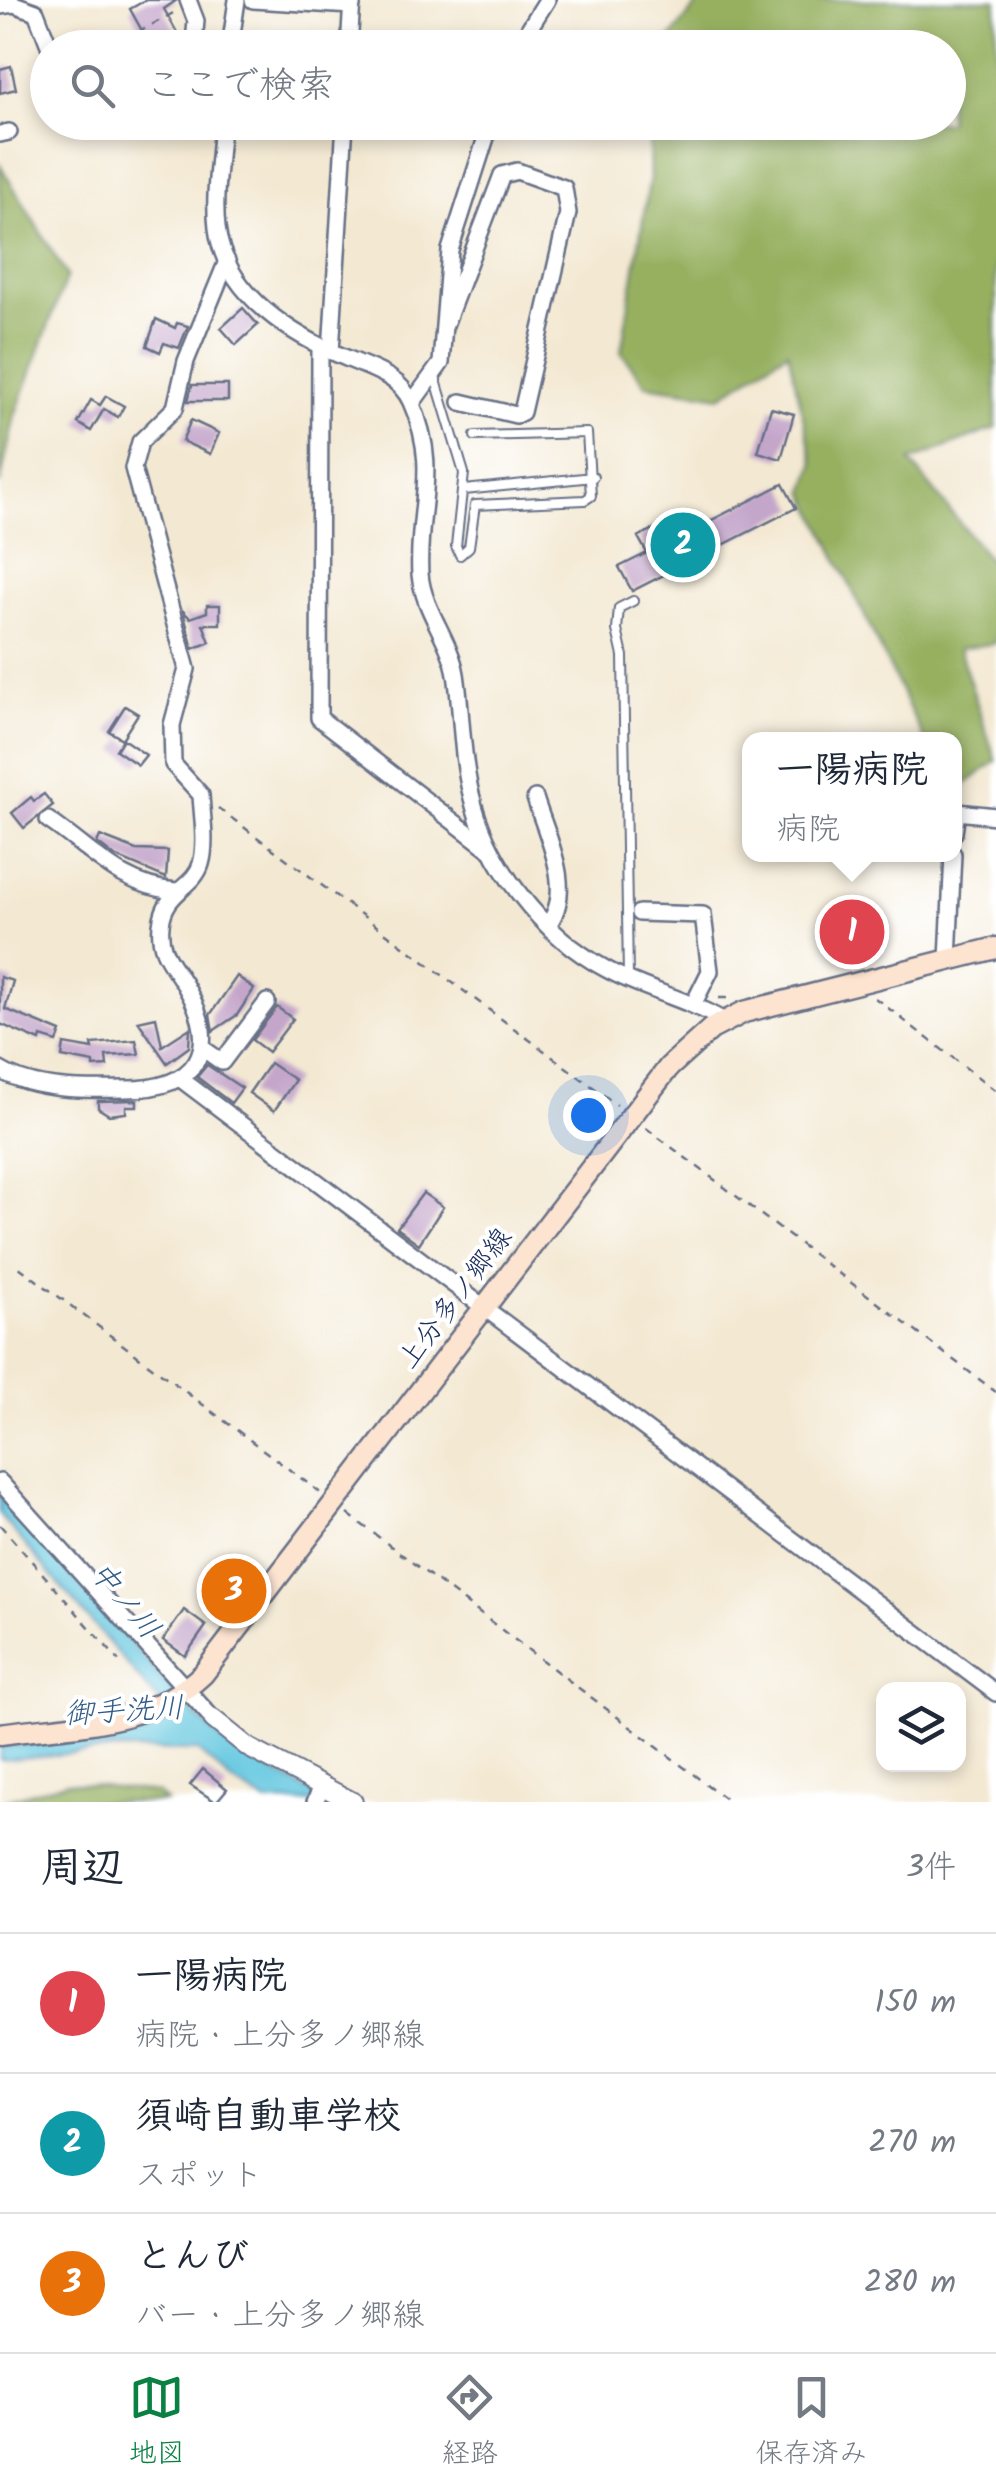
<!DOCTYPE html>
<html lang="ja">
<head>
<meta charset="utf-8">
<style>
  body { margin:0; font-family:Kalam,"Klee One",sans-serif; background:#f2f2f3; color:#1f2937 }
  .controls { position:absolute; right:30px; bottom:30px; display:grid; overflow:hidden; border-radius:20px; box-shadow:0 5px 15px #0003 }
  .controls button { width:90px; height:90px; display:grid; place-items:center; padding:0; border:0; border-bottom:2px solid #e0e1e3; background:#fff; color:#1f2937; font:50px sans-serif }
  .you { position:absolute; left:588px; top:1115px; width:35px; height:35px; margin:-25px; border:8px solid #fff; border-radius:50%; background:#1a73e8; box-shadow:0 0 0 15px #1a73e833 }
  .badge { display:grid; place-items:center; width:65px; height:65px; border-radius:50%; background:#0b8043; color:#fff; font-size:32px; font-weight:700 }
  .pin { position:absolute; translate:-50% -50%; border:5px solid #fff; box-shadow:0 2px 10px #0006 }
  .popup { position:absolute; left:742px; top:732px; width:220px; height:130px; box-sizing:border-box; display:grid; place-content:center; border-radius:20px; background:#fff; filter:drop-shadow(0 2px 8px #0005); font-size:32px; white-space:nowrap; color:#747a83 }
  .popup b { font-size:38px; color:#1f2937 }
  .popup::after { content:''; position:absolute; left:50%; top:100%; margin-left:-20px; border:20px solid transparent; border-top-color:#fff }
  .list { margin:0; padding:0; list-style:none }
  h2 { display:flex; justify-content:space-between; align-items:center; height:130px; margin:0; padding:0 40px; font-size:42px }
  h2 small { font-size:32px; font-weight:400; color:#747a83 }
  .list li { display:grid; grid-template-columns:65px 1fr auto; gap:30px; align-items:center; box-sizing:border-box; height:140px; padding:0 40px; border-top:2px solid #e0e1e3 }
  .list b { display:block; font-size:38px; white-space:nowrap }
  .list p { margin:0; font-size:32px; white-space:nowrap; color:#747a83 }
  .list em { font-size:32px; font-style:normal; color:#747a83 }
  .icon { flex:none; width:55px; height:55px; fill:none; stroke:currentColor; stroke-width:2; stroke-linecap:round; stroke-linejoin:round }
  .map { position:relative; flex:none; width:996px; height:1802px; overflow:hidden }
  .search { position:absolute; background:#fff; box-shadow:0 5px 15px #0003; left:30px; right:30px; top:30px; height:110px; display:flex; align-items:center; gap:25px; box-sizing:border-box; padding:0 35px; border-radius:55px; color:#747a83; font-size:38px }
  .sheet { height:550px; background:#fff }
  nav { display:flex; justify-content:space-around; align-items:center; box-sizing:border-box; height:140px; border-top:2px solid #e0e1e3; background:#fff; font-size:28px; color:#747a83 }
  nav a { display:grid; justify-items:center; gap:5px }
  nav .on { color:#0b8043 }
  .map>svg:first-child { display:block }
</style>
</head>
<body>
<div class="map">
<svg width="996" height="1802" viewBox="0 0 996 1802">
  <rect width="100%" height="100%" fill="#fff"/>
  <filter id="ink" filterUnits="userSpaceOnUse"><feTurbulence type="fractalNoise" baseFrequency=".01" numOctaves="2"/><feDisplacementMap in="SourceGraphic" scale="20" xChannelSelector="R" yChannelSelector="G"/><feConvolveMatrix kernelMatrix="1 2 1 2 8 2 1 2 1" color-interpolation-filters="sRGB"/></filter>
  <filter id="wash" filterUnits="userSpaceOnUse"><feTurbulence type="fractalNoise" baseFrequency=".0048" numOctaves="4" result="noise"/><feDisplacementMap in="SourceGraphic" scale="40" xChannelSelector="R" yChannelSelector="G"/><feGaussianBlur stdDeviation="2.25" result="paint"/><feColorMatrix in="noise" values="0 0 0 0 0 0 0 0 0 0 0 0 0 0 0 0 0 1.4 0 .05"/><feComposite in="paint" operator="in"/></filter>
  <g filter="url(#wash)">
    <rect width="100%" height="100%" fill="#f3e8d1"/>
    <g fill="#96b061" stroke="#587060" stroke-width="2.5">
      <polygon points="701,0 996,0 996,428 910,461 996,568 996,643 959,649 996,761 955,792 954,740 924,739 805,492 814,464 788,351 721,396 646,385 621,352 650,177 649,123 948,122 948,48 663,47"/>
      <polygon points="0,165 67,276 15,415 0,484"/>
      <polygon points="67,1782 157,1793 166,1802 0,1802"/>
    </g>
    <polygon fill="#61c6df" stroke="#3e7a9e" stroke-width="2.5" points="0,1494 191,1711 233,1750 329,1802 266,1802 231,1781 198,1751 111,1750 0,1760 0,1747 147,1733 172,1717 0,1515"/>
    <g id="blocks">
      <g fill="#c4a6cb">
        <polygon points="146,0 177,0 164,9 180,38 162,48 128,48 146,38 130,9"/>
        <polygon points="11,66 16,89 0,93 0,69"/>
        <polygon points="243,308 258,325 236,345 221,328"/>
        <polygon points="156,319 175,328 177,323 188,326 179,348 164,343 160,352 147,346"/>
        <polygon points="192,385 228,385 228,401 188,401"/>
        <polygon points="106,396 124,406 118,417 104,409 91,431 78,423 91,400 100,405"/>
        <polygon points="771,408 794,414 781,459 758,452"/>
        <polygon points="191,420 219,433 210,454 182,441"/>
        <polygon points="783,484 796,508 632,591 619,567 647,553 638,537 674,519 682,535"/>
        <polygon points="207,605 220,605 220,624 203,624 210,642 193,649 183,611 190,618 207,612"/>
        <polygon points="125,706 138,714 122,739 109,731"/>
        <polygon points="123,739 146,755 138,765 116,750"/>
        <polygon points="44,794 53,805 24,828 12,813 31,797 34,801"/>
        <polygon points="100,836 136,850 168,851 166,878 114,856 97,843"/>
        <polygon points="237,976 254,989 237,1015 213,1031 210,1015"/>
        <polygon points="0,977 13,981 5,1009 61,1032 57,1042 41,1037 40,1041 0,1024"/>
        <polygon points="277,1007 293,1019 268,1052 252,1040"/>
        <polygon points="156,1017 162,1046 190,1028 189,1047 167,1063 138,1021"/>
        <polygon points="136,1040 139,1054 106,1056 107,1066 94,1067 94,1063 62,1057 64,1044 93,1049 92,1044"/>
        <polygon points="270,1063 295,1080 274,1111 249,1093"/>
        <polygon points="207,1065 242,1088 231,1103 197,1077"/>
        <polygon points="137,1100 137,1106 126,1106 126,1113 109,1115 98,1108 98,1101"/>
        <polygon points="423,1193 443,1207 419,1244 397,1228"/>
        <polygon points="184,1610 206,1626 185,1656 163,1640"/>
        <polygon points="203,1769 227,1789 216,1802 190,1785"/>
      </g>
    </g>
  </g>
  <g filter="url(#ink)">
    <use href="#blocks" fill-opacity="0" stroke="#677086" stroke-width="2.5"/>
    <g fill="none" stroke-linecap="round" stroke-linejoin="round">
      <defs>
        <g id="service">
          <polyline points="435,377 464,473 456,546 460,555 469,547 475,505 585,500 591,496 587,433 475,436"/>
          <polyline points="464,490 593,477"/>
          <polyline points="628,977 623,656 617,630 619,608 633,601"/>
        </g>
        <g id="minor">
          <polyline points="253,0 352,6"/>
          <polyline points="0,6 14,4 36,12 50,48"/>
          <polyline points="185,48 194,42 196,21 188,0"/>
          <polyline points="230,48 237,0"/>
          <polyline points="349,48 352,0"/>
          <polyline points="517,48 547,0"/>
          <polyline points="85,122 103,122"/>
          <path d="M222 122C220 157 213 194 217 228 225 296 295 337 351 360 375 370 400 377 411 402 441 469 416 510 420 574 423 610 450 639 456 674 462 713 461 755 471 794 487 865 542 935 606 969 644 990 686 998 724 1021"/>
          <polyline points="0,134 9,132"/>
          <polyline points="445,325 502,175 517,171 564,188 568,213 522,412 516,415 461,402"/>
          <polyline points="320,347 319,718 489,849"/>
          <polyline points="331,352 345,122"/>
          <polyline points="412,403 441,363 450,250 491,122"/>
          <path d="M535 798C547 837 575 889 548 925"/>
          <path d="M48 820C93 850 119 886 176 891"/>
          <polyline points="954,833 957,812 996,816"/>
          <polyline points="639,913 703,915 710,971 694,1003"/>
          <polyline points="948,959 953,854"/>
          <polyline points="202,1048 222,1062 267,1002"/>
          <path d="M0 1070C35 1091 86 1090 126 1089 197 1089 222 1050 186 987 173 964 158 953 161 925 164 891 194 888 201 864 207 844 202 815 201 795L173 764 172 725 187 669 133 468 140 442 175 408 186 361 227 261"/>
          <polyline points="182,1080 996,1693"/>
          <polyline points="0,1482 213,1719"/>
          <polyline points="315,1802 322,1785"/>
        </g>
        <polyline id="tertiary" points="213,1719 249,1748 353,1802"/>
        <path id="secondary" d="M0 1734C72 1724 147 1727 203 1674L669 1067 711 1029 744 1012 996 948"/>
      </defs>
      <use href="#service" stroke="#677086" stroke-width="12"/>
      <use href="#minor" stroke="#677086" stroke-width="20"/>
      <use href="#tertiary" stroke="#677086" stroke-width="22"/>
      <use href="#secondary" stroke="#677086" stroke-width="25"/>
      <g stroke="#677086" stroke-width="2.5" stroke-dasharray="8 8" stroke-linecap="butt">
        <polyline points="110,48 175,12"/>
        <polyline points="218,808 617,1105"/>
        <polyline points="719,998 734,998"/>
        <polyline points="875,998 996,1091"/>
        <polyline points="646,1128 996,1392"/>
        <polyline points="19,1267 322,1494"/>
        <polyline points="348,1514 730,1802"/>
        <polyline points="0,1525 119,1661"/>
      </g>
      <use href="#service" stroke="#fff" stroke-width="8"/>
      <use href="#minor" stroke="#fff" stroke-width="15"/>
      <use href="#tertiary" stroke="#fff" stroke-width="18"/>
      <use href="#secondary" stroke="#fde4d1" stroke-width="20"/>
    </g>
  </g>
  <g text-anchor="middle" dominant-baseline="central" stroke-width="8" stroke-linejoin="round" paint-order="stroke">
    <g font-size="28" fill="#1b2f5e" stroke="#fff">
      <text transform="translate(456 1299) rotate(-53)">上分多ノ郷線</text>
    </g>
    <g font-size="30" font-style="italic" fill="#305c85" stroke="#fff">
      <text transform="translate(124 1601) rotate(50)">中ノ川</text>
      <text transform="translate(124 1712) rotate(-3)">御手洗川</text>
    </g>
  </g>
</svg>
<div class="controls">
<button><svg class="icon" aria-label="layers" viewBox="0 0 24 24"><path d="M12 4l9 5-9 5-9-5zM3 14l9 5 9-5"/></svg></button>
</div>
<div class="you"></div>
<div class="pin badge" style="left:852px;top:932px;background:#e0444e">1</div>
<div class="popup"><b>一陽病院</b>病院</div>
<div class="pin badge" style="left:683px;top:545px;background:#0f9aa8">2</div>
<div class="pin badge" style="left:234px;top:1591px;background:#e8710a">3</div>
<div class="search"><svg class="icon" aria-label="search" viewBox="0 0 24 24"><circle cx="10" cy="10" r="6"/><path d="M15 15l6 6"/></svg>ここで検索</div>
</div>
<section class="sheet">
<h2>周辺<small>3件</small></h2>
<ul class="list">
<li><span class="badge" style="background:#e0444e">1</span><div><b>一陽病院</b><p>病院 · 上分多ノ郷線</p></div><em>150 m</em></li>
<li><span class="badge" style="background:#0f9aa8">2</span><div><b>須崎自動車学校</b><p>スポット</p></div><em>270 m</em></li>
<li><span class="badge" style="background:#e8710a">3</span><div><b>とんび</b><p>バー · 上分多ノ郷線</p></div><em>280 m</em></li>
</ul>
</section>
<nav>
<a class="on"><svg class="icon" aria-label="map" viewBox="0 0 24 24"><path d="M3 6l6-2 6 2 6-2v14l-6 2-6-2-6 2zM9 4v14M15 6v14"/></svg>地図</a>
<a><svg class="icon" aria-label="directions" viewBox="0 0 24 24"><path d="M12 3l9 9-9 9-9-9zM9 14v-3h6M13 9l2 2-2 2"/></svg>経路</a>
<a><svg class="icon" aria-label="saved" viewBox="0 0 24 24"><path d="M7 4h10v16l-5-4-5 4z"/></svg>保存済み</a>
</nav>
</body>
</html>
